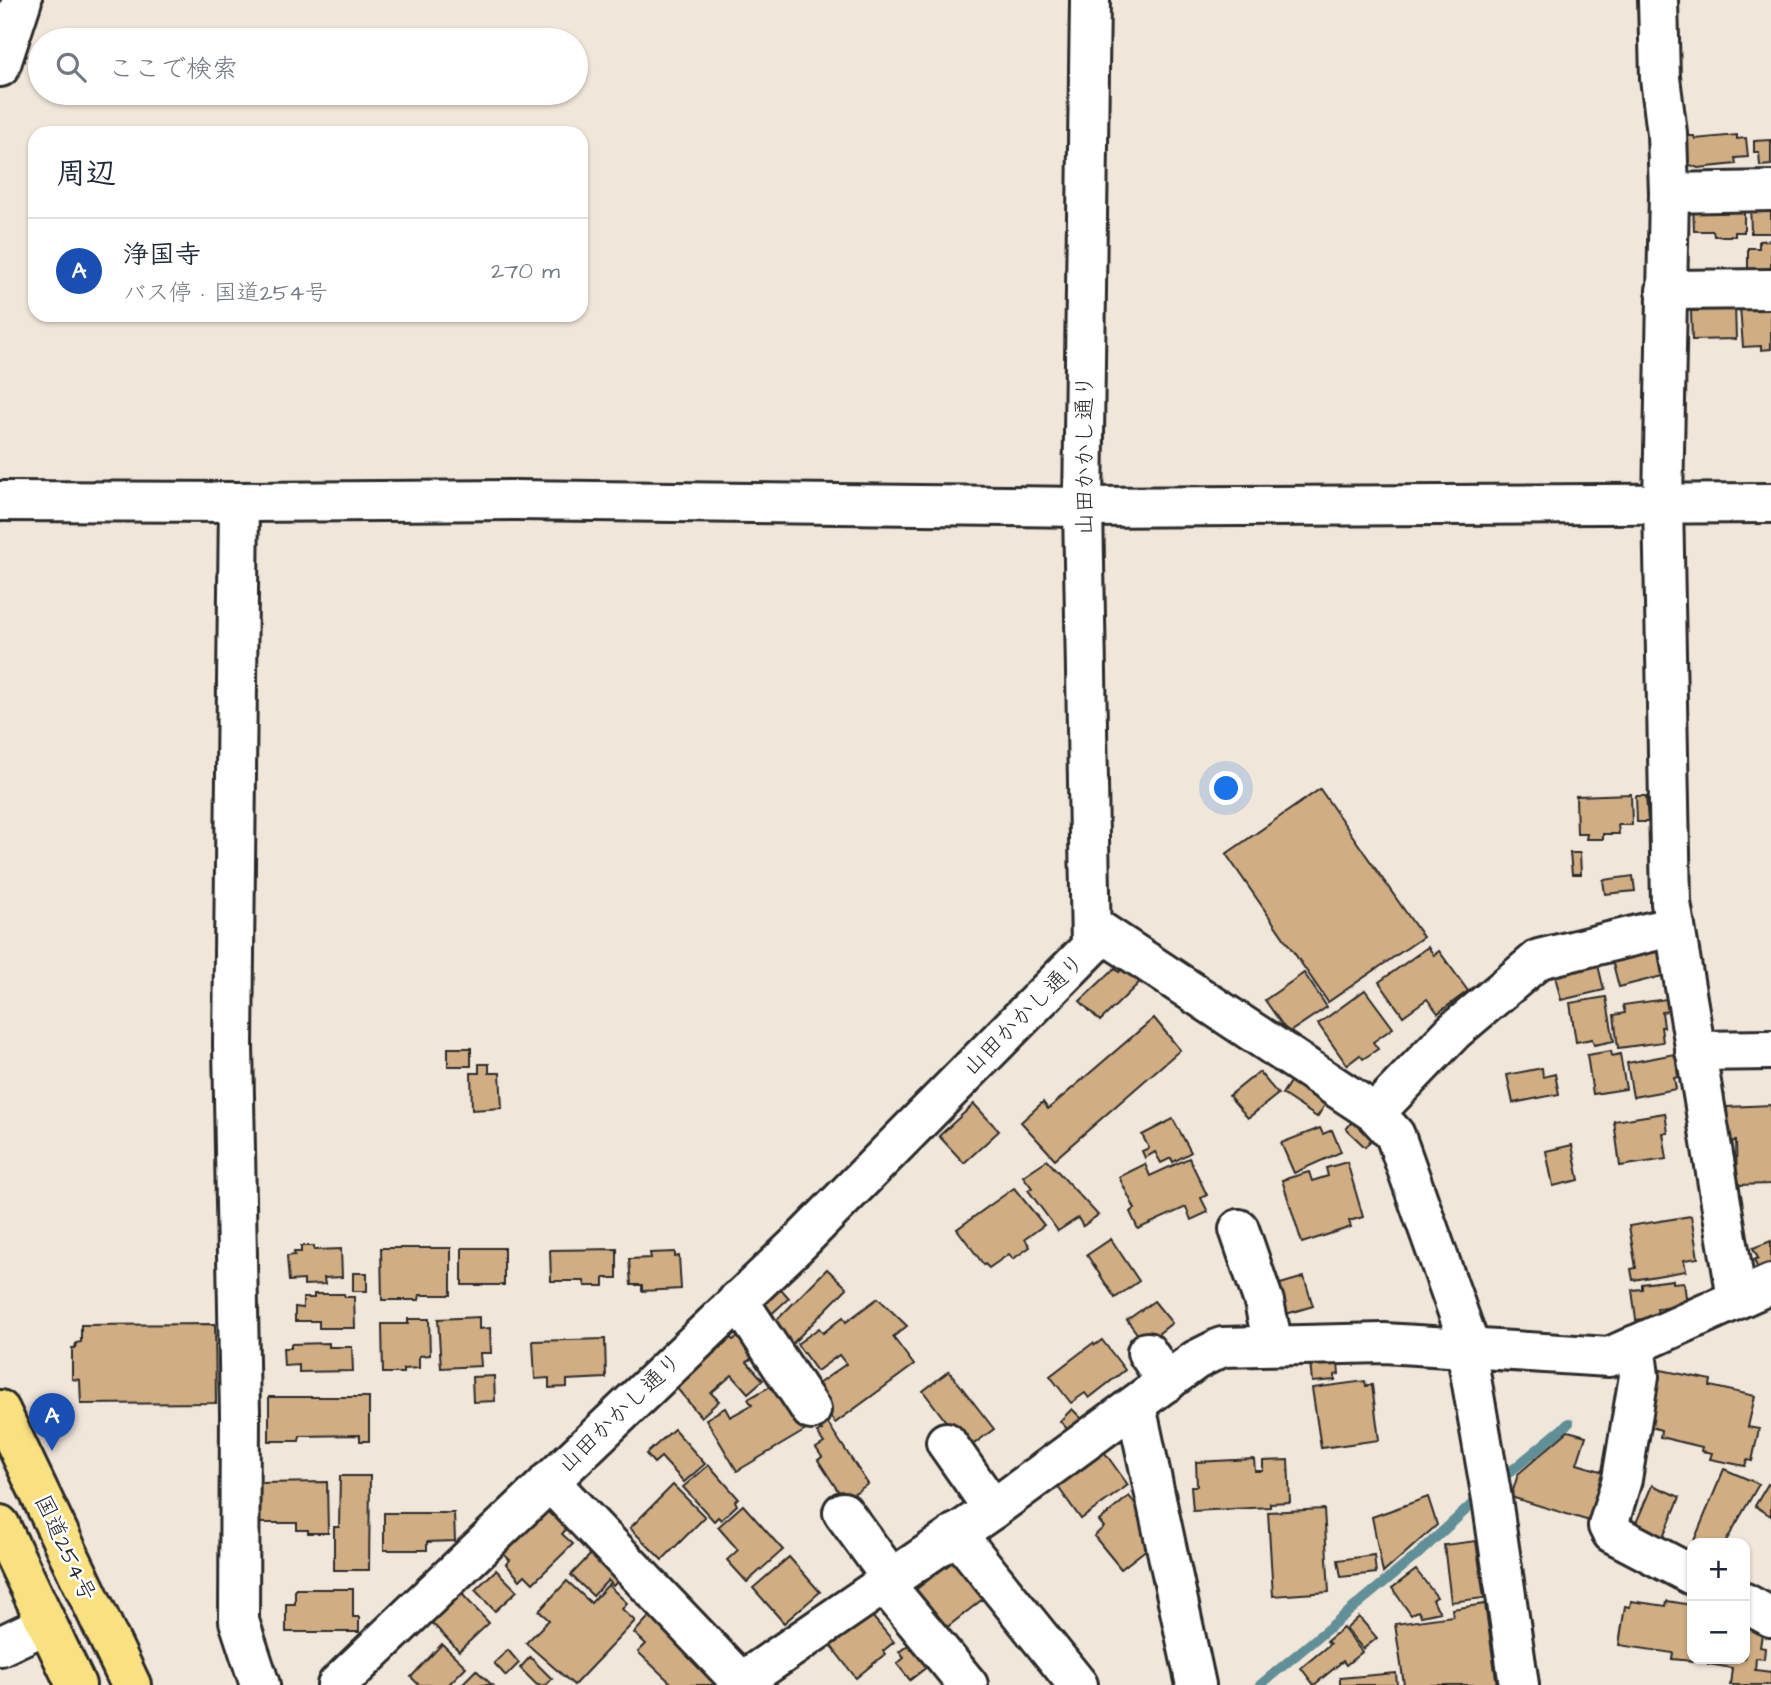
<!DOCTYPE html>
<html lang="ja">
<head>
<meta charset="utf-8">
<style>
  body { margin:0; font-family:"Architects Daughter","Klee One",sans-serif; background:#f6f6f7; color:#1f2937 }
  .controls { position:absolute; right:21px; bottom:21px; display:grid; overflow:hidden; border-radius:14px; box-shadow:0 2px 5px #0004 }
  .controls button { width:63px; height:63px; display:grid; place-items:center; padding:0; border:0; border-bottom:2px solid #e0e1e3; background:#fff; color:#1f2937; font:35px sans-serif }
  .you { position:absolute; left:1227px; top:789px; width:24px; height:24px; margin:-18px; border:5px solid #fff; border-radius:50%; background:#1a73e8; box-shadow:0 0 0 10px #1a73e833 }
  .badge { display:grid; place-items:center; width:46px; height:46px; border-radius:50%; background:#ea580c; color:#fff; font-size:23px; font-weight:700 }
  .pin { position:absolute; translate:-50% -58px; filter:drop-shadow(0 2px 4px #0008) }
  .pin::after { content:''; position:absolute; top:37px; width:24px; height:21px; background:inherit; clip-path:polygon(0 0,100% 0,50% 100%) }
  .list { margin:0; padding:0; list-style:none }
  h2 { display:flex; justify-content:space-between; align-items:center; height:91px; margin:0; padding:0 28px; font-size:30px }
  h2 small { font-size:23px; font-weight:400; color:#747a83 }
  .list li { display:grid; grid-template-columns:46px 1fr auto; gap:21px; align-items:center; box-sizing:border-box; height:105px; padding:0 28px; border-top:2px solid #e0e1e3 }
  .list b { display:block; font-size:26px; white-space:nowrap }
  .list p { margin:0; font-size:23px; white-space:nowrap; color:#747a83 }
  .list em { font-size:23px; font-style:normal; color:#747a83 }
  .icon { flex:none; width:38px; height:38px; fill:none; stroke:currentColor; stroke-width:2; stroke-linecap:round; stroke-linejoin:round }
  .map { position:relative; flex:none; width:1771px; height:1685px; overflow:hidden }
  .search { position:absolute; background:#fff; box-shadow:0 2px 5px #0004; left:28px; top:28px; width:560px; height:77px; display:flex; align-items:center; gap:18px; box-sizing:border-box; padding:0 24px; border-radius:38px; color:#747a83; font-size:26px }
  .panel { position:absolute; background:#fff; box-shadow:0 2px 5px #0004; left:28px; top:126px; width:560px; height:196px; border-radius:21px }
  .map>svg:first-child { display:block }
</style>
</head>
<body>
<div class="map">
<svg width="1771" height="1685" viewBox="0 0 1771 1685">
  <rect width="100%" height="100%" fill="#f1e6da"/>
  <filter id="ink" filterUnits="userSpaceOnUse"><feTurbulence type="fractalNoise" baseFrequency=".0143" numOctaves="2"/><feDisplacementMap in="SourceGraphic" scale="14" xChannelSelector="R" yChannelSelector="G"/><feConvolveMatrix kernelMatrix="1 2 1 2 8 2 1 2 1" color-interpolation-filters="sRGB"/></filter>
  <g filter="url(#ink)">
    <g fill="none" stroke-linecap="round" stroke-linejoin="round">
      <g stroke="#608f98" stroke-width="10">
        <polyline points="1499,1481 1569,1423"/>
        <polyline points="1260,1685 1416,1556 1482,1495"/>
      </g>
    </g>
    <g fill="#d1ad83" stroke="#2b2b2b" stroke-width="2">
      <polygon points="1737,135 1737,139 1746,138 1748,157 1735,158 1736,164 1698,168 1685,163 1685,136 1694,136 1695,139"/>
      <polygon points="1771,140 1771,165 1760,166 1759,152 1754,152 1754,141"/>
      <polygon points="1744,201 1744,232 1735,232 1735,236 1714,236 1713,231 1694,231 1693,202"/>
      <polygon points="1771,202 1771,233 1751,233 1750,203"/>
      <polygon points="1771,240 1771,272 1748,273 1748,248 1759,248 1759,241"/>
      <polygon points="1708,305 1735,305 1736,339 1692,340 1691,311 1709,310"/>
      <polygon points="1771,306 1771,349 1761,350 1761,346 1743,347 1740,307"/>
      <polygon points="1320,789 1423,937 1328,1002 1226,854"/>
      <polygon points="1631,794 1632,825 1618,825 1619,834 1603,834 1603,839 1586,839 1587,834 1577,834 1576,796"/>
      <polygon points="1636,796 1646,796 1648,822 1637,822"/>
      <polygon points="1570,853 1580,853 1581,874 1572,874"/>
      <polygon points="1633,876 1635,891 1605,894 1603,880"/>
      <polygon points="1651,941 1654,951 1660,950 1666,975 1619,987 1610,952"/>
      <polygon points="1428,947 1434,955 1439,951 1468,991 1438,1013 1427,999 1403,1016 1379,982"/>
      <polygon points="1596,957 1604,990 1561,1000 1553,968"/>
      <polygon points="1127,964 1142,980 1100,1021 1080,1001 1115,968 1119,972"/>
      <polygon points="1304,973 1327,1007 1288,1033 1265,1000"/>
      <polygon points="1365,990 1393,1028 1373,1042 1378,1049 1363,1059 1360,1055 1347,1065 1318,1024"/>
      <polygon points="1606,997 1614,1041 1594,1045 1592,1039 1576,1042 1570,1003"/>
      <polygon points="1666,999 1668,1011 1662,1012 1664,1027 1661,1027 1663,1042 1618,1048 1614,1015 1625,1013 1623,1005"/>
      <polygon points="1154,1018 1180,1050 1055,1159 1021,1122 1043,1102 1048,1109"/>
      <rect x="448" y="1048" width="23" height="18"/>
      <polygon points="1611,1051 1612,1056 1620,1054 1626,1089 1593,1094 1587,1055"/>
      <polygon points="1675,1054 1678,1077 1674,1078 1676,1089 1633,1097 1627,1063"/>
      <polygon points="479,1064 489,1064 489,1073 500,1073 502,1108 472,1110 471,1073 479,1073"/>
      <polygon points="1542,1068 1543,1077 1555,1074 1559,1094 1513,1103 1507,1075"/>
      <polygon points="1259,1072 1278,1094 1248,1118 1229,1096"/>
      <polygon points="1294,1076 1329,1099 1317,1117 1282,1094"/>
      <polygon points="974,1104 999,1131 964,1163 939,1136"/>
      <polygon points="1771,1105 1771,1184 1737,1185 1736,1141 1728,1142 1727,1107"/>
      <polygon points="1665,1113 1668,1133 1663,1133 1667,1159 1620,1166 1614,1121"/>
      <polygon points="1359,1114 1378,1132 1365,1147 1346,1129"/>
      <polygon points="1173,1119 1191,1152 1173,1162 1171,1158 1161,1163 1155,1152 1145,1158 1142,1151 1149,1148 1142,1135"/>
      <polygon points="1320,1128 1323,1134 1332,1130 1341,1152 1294,1173 1281,1143"/>
      <polygon points="1572,1145 1579,1180 1553,1186 1546,1151"/>
      <polygon points="1189,1158 1207,1195 1201,1198 1208,1212 1191,1220 1186,1207 1138,1229 1130,1212 1135,1209 1119,1177 1145,1164 1150,1176"/>
      <polygon points="1047,1160 1098,1215 1083,1226 1078,1218 1058,1231 1028,1190 1032,1188 1023,1176"/>
      <polygon points="1347,1162 1363,1217 1349,1221 1351,1227 1302,1243 1282,1180 1309,1172 1312,1181 1328,1176 1326,1168"/>
      <polygon points="1014,1188 1044,1225 1025,1239 1030,1247 1013,1259 1009,1254 989,1268 985,1264 984,1265 957,1229"/>
      <polygon points="1691,1216 1698,1258 1684,1260 1686,1271 1633,1280 1631,1269 1636,1268 1629,1226"/>
      <polygon points="1111,1239 1139,1281 1115,1298 1087,1255"/>
      <polygon points="1771,1241 1771,1272 1761,1276 1754,1260 1758,1258 1753,1248"/>
      <polygon points="301,1246 314,1246 314,1250 341,1249 342,1277 324,1278 325,1284 304,1285 304,1280 289,1281 287,1256 295,1255 294,1252 301,1252"/>
      <polygon points="381,1248 451,1248 451,1295 420,1295 419,1300 382,1300"/>
      <rect x="462" y="1248" width="42" height="37"/>
      <polygon points="617,1249 617,1278 604,1278 604,1286 585,1286 584,1281 551,1281 550,1250"/>
      <polygon points="675,1252 675,1257 679,1256 681,1289 642,1291 642,1285 631,1285 629,1259 651,1258 650,1253"/>
      <polygon points="827,1269 847,1288 790,1346 770,1327"/>
      <rect x="353" y="1273" width="14" height="18"/>
      <polygon points="1304,1277 1313,1306 1286,1314 1277,1285"/>
      <polygon points="1673,1280 1673,1283 1684,1282 1687,1305 1657,1309 1659,1317 1636,1320 1632,1290 1642,1289 1642,1284"/>
      <polygon points="781,1289 789,1298 766,1319 758,1310"/>
      <polygon points="314,1294 344,1294 345,1297 354,1297 355,1328 319,1328 319,1321 295,1321 295,1307 303,1308 303,1298 314,1298"/>
      <polygon points="878,1298 907,1326 893,1337 914,1365 835,1423 822,1405 815,1386 846,1364 839,1355 817,1371 797,1344 819,1328 823,1333 843,1317 846,1322"/>
      <polygon points="1154,1301 1172,1323 1145,1344 1127,1320"/>
      <polygon points="479,1317 479,1329 490,1328 491,1353 480,1353 481,1366 441,1368 438,1319"/>
      <polygon points="408,1319 429,1319 430,1355 419,1356 419,1368 403,1369 403,1373 383,1373 382,1324 408,1324"/>
      <polygon points="215,1324 216,1403 81,1404 80,1380 72,1379 72,1348 75,1348 76,1343 81,1342 81,1325"/>
      <polygon points="738,1337 754,1356 747,1362 763,1380 748,1393 732,1375 711,1393 719,1401 701,1417 675,1386 731,1338 733,1340"/>
      <polygon points="605,1339 606,1378 567,1380 567,1387 549,1388 549,1378 535,1379 533,1341"/>
      <polygon points="1102,1340 1125,1370 1089,1398 1085,1393 1071,1403 1050,1376 1093,1343 1095,1345"/>
      <polygon points="329,1343 329,1347 352,1347 353,1371 299,1372 299,1365 284,1366 283,1348 291,1348 291,1344"/>
      <polygon points="1310,1362 1338,1363 1339,1374 1335,1375 1335,1380 1312,1382"/>
      <polygon points="1661,1370 1711,1380 1710,1386 1755,1396 1748,1427 1759,1429 1752,1461 1747,1460 1745,1466 1710,1459 1712,1453 1701,1451 1702,1447 1660,1437 1661,1430 1648,1426"/>
      <polygon points="949,1371 994,1429 967,1449 923,1391"/>
      <polygon points="494,1376 495,1401 473,1402 472,1377"/>
      <polygon points="1365,1381 1366,1386 1372,1385 1379,1440 1321,1448 1312,1388"/>
      <polygon points="778,1382 806,1430 737,1471 706,1419 725,1408 730,1417 752,1405 748,1399"/>
      <polygon points="269,1397 369,1397 369,1441 360,1441 360,1435 300,1436 299,1441 269,1441"/>
      <polygon points="1072,1409 1084,1421 1076,1430 1072,1426 1068,1430 1060,1421"/>
      <polygon points="823,1416 868,1484 844,1500 818,1460 822,1457 816,1448 824,1443 817,1433 822,1430 815,1421"/>
      <polygon points="674,1429 705,1464 684,1482 661,1457 654,1463 646,1454"/>
      <polygon points="1568,1431 1586,1436 1577,1464 1611,1474 1596,1523 1511,1497 1518,1474"/>
      <polygon points="1100,1446 1128,1485 1081,1519 1053,1480"/>
      <polygon points="1254,1459 1255,1471 1263,1471 1263,1461 1288,1460 1290,1502 1270,1503 1270,1507 1193,1511 1191,1486 1197,1486 1196,1462"/>
      <polygon points="709,1465 738,1498 735,1501 737,1505 721,1520 718,1517 714,1521 683,1487"/>
      <polygon points="1724,1469 1759,1484 1725,1543 1693,1543"/>
      <polygon points="340,1476 370,1476 369,1570 334,1570 334,1527 339,1527"/>
      <polygon points="327,1482 328,1533 308,1533 308,1530 297,1530 297,1523 258,1523 258,1483"/>
      <polygon points="1768,1484 1771,1486 1771,1516 1755,1506"/>
      <polygon points="673,1485 705,1517 662,1560 630,1528"/>
      <polygon points="1652,1485 1680,1497 1662,1540 1634,1528"/>
      <polygon points="1129,1496 1143,1514 1138,1518 1154,1537 1152,1545 1121,1569 1094,1536 1104,1527 1099,1521"/>
      <polygon points="1428,1497 1437,1525 1383,1573 1372,1517"/>
      <polygon points="743,1505 783,1550 747,1582 727,1560 738,1550 718,1527"/>
      <polygon points="545,1509 552,1516 555,1514 568,1527 562,1534 573,1544 533,1583 525,1575 520,1580 506,1564 510,1560 501,1552"/>
      <polygon points="1324,1509 1329,1592 1273,1596 1268,1512"/>
      <polygon points="384,1513 454,1513 455,1541 427,1542 427,1550 384,1550"/>
      <polygon points="1476,1541 1484,1598 1451,1602 1444,1545"/>
      <polygon points="595,1550 623,1576 613,1586 608,1580 593,1596 571,1575"/>
      <polygon points="1374,1555 1376,1573 1341,1577 1338,1560"/>
      <polygon points="789,1557 820,1592 784,1623 753,1588"/>
      <polygon points="957,1558 984,1598 941,1632 910,1594"/>
      <polygon points="496,1570 517,1591 495,1611 475,1590"/>
      <polygon points="1416,1570 1437,1597 1432,1600 1440,1612 1421,1616 1418,1611 1411,1615 1392,1588"/>
      <polygon points="567,1581 591,1603 608,1585 627,1603 622,1609 635,1621 574,1685 526,1643 549,1620 539,1611"/>
      <polygon points="295,1589 353,1589 353,1617 359,1617 359,1632 286,1632 286,1604 295,1604"/>
      <polygon points="462,1594 489,1623 459,1651 431,1622"/>
      <polygon points="1631,1601 1666,1606 1667,1601 1692,1605 1692,1661 1672,1659 1673,1653 1619,1645 1625,1606 1630,1607"/>
      <polygon points="1485,1604 1497,1685 1404,1685 1395,1624 1453,1616 1452,1609"/>
      <polygon points="657,1608 719,1676 712,1685 673,1685 638,1652 646,1644 634,1633"/>
      <polygon points="872,1616 894,1642 883,1651 885,1654 856,1678 828,1642"/>
      <polygon points="1359,1617 1377,1638 1363,1649 1346,1629"/>
      <polygon points="1745,1625 1763,1628 1760,1647 1765,1648 1764,1659 1756,1658 1755,1670 1771,1672 1771,1685 1730,1685 1732,1668 1708,1664 1709,1659 1745,1659"/>
      <polygon points="1343,1628 1362,1652 1346,1665 1343,1661 1314,1685 1301,1668 1330,1644 1327,1641"/>
      <polygon points="915,1640 932,1663 910,1680 897,1664 904,1658 899,1652"/>
      <polygon points="442,1644 466,1667 448,1685 419,1685 411,1677"/>
      <polygon points="508,1650 519,1663 506,1676 494,1663"/>
      <polygon points="530,1657 552,1679 546,1685 537,1685 520,1668"/>
      <polygon points="476,1670 492,1685 461,1685"/>
      <polygon points="1396,1673 1397,1685 1340,1685 1340,1678"/>
    </g>
    <g fill="none" stroke-linecap="round" stroke-linejoin="round">
      <defs>
        <g id="minor">
          <polyline points="1658,0 1660,78 1667,133 1669,193 1663,503 1671,903 1737,1298"/>
          <polyline points="0,67 22,0"/>
          <polyline points="1669,193 1771,191"/>
          <polyline points="1666,290 1771,289"/>
          <polyline points="0,501 239,502 515,500 1083,507 1771,503"/>
          <polyline points="239,502 233,1045 240,1414 239,1621 260,1685"/>
          <polyline points="1091,925 1375,1113 1395,1135 1471,1349"/>
          <polyline points="1695,1051 1771,1050"/>
          <polyline points="1375,1113 1454,1031 1539,959 1675,926"/>
          <polyline points="1239,1229 1264,1302 1273,1345"/>
          <polyline points="738,1300 811,1410"/>
          <polyline points="1635,1345 1639,1376 1622,1479 1608,1526 1612,1533 1692,1575"/>
          <polyline points="1466,1349 1492,1499 1519,1685"/>
          <polyline points="1147,1352 1167,1382"/>
          <polyline points="1136,1406 1196,1685"/>
          <polyline points="946,1442 993,1509"/>
          <polyline points="549,1481 741,1682"/>
          <polyline points="843,1512 891,1578"/>
          <polyline points="956,1533 1078,1685"/>
          <polyline points="884,1583 968,1685"/>
          <polyline points="1745,1603 1771,1617"/>
          <polyline points="0,1646 46,1624"/>
          <polyline points="337,1685 800,1242 1091,947 1083,507 1090,0"/>
          <polyline points="737,1685 993,1509 1196,1360 1222,1347 1384,1343 1609,1357 1771,1284"/>
        </g>
        <g id="highway">
          <polyline points="0,1410 131,1685"/>
          <polyline points="0,1525 76,1685"/>
        </g>
      </defs>
      <use href="#minor" stroke="#2b2b2b" stroke-width="44"/>
      <use href="#highway" stroke="#2b2b2b" stroke-width="44"/>
      <use href="#minor" stroke="#fff" stroke-width="38"/>
      <use href="#highway" stroke="#f9e181" stroke-width="38"/>
    </g>
  </g>
  <g text-anchor="middle" dominant-baseline="central" stroke-width="5" stroke-linejoin="round" paint-order="stroke">
    <g font-size="23" fill="#2b2b2b" stroke="#fff">
      <text transform="translate(1085 455) rotate(-90)">山田かかし通り</text>
      <text transform="translate(1024 1015) rotate(-45)">山田かかし通り</text>
      <text transform="translate(620 1413) rotate(-44)">山田かかし通り</text>
      <text transform="translate(65 1548) rotate(65)">国道254号</text>
    </g>
  </g>
</svg>
<div class="controls">
<button>+</button>
<button>−</button>
</div>
<div class="you"></div>
<div class="pin badge" style="left:52px;top:1451px;background:#1a4fb4">A</div>
<div class="search"><svg class="icon" aria-label="search" viewBox="0 0 24 24"><circle cx="10" cy="10" r="6"/><path d="M15 15l6 6"/></svg>ここで検索</div>
<section class="panel">
<h2>周辺<small></small></h2>
<ul class="list">
<li><span class="badge" style="background:#1a4fb4">A</span><div><b>浄国寺</b><p>バス停 · 国道254号</p></div><em>270 m</em></li>
</ul>
</section>
</div>
</body>
</html>
